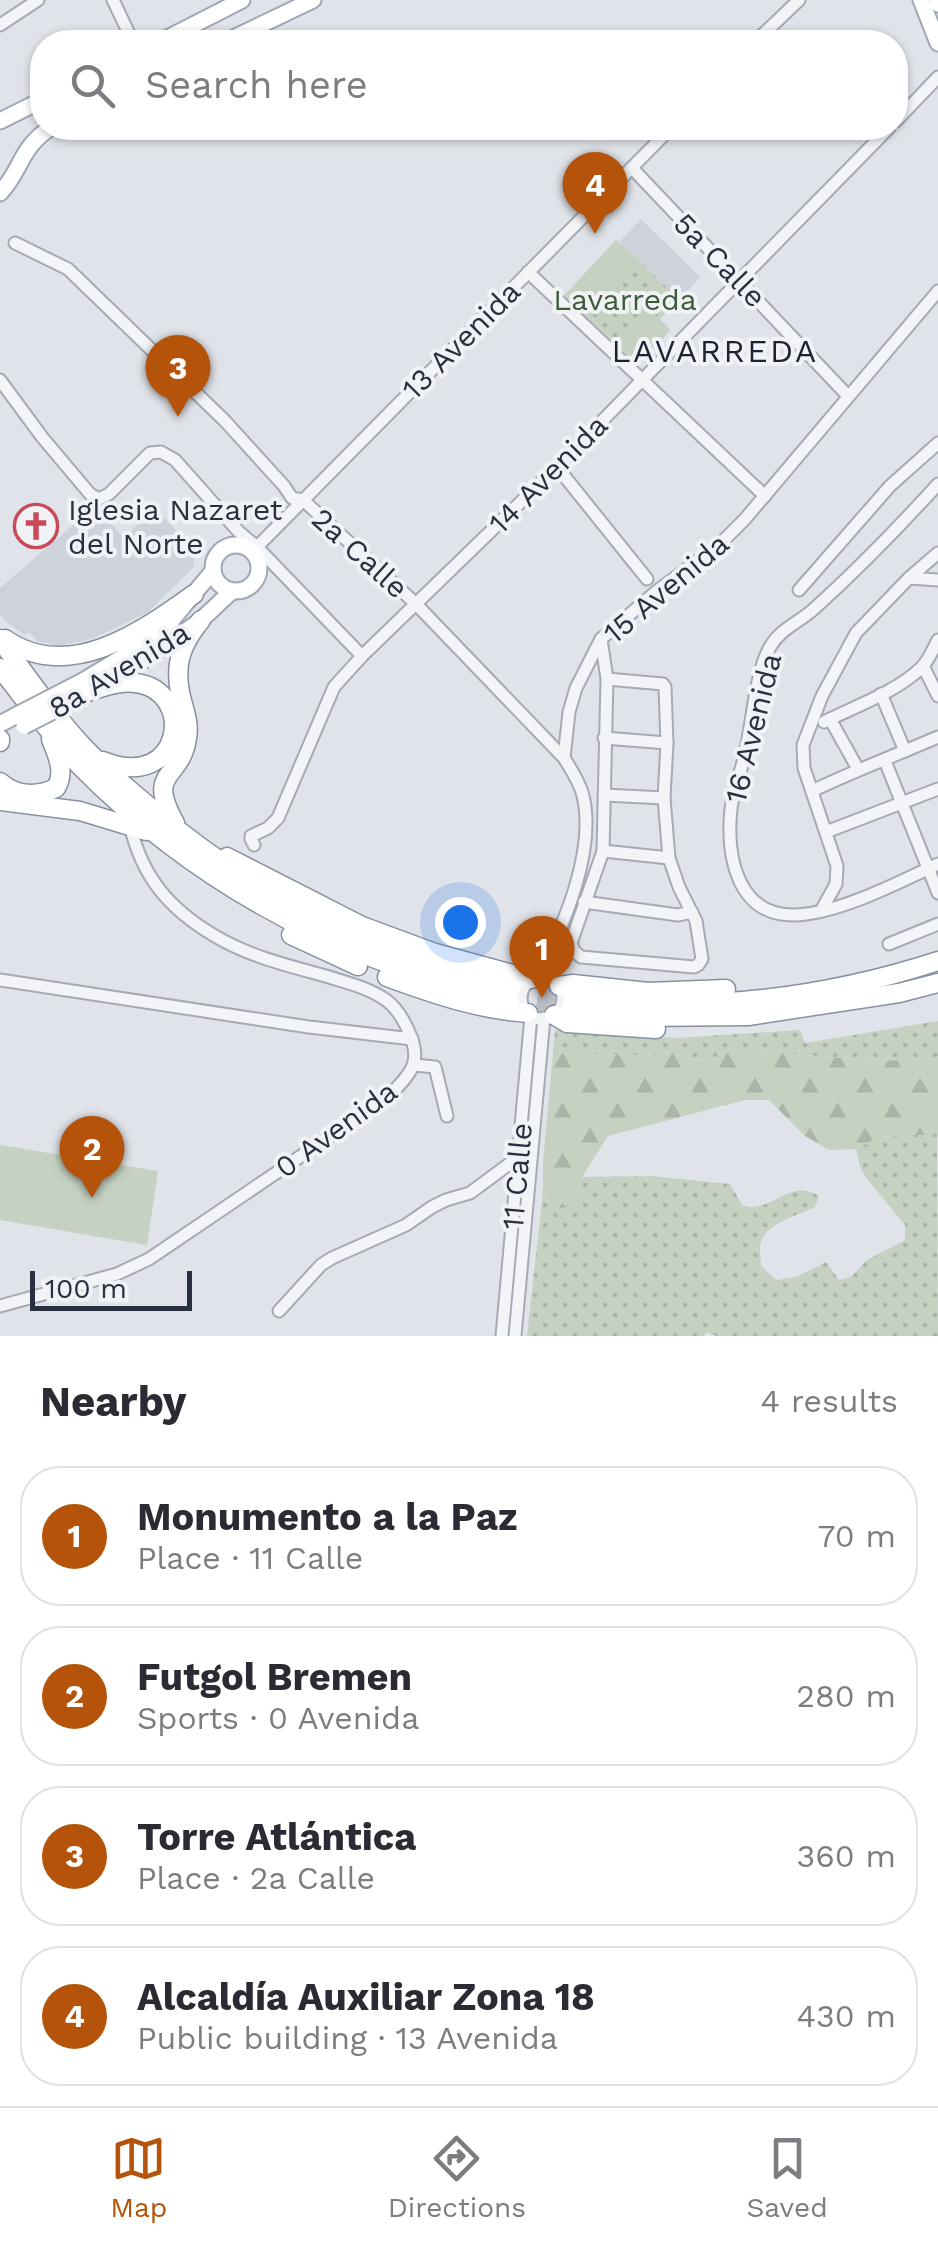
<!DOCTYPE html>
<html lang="en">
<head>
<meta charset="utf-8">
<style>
  body { margin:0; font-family:"Work Sans",sans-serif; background:#f7f7f7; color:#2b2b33 }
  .scale { position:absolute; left:30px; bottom:25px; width:162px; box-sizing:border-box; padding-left:10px; border:5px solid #293140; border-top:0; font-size:28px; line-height:35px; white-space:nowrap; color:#293140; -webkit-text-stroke:8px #f0f2f6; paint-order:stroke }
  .you { position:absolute; left:460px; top:922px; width:35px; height:35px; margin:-25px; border:8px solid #fff; border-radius:50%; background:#1a73e8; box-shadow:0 0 0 15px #1a73e833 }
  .badge { display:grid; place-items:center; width:65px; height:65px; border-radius:50%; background:#b45309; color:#fff; font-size:32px; font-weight:700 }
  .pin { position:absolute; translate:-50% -82px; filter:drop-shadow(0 2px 5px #0008) }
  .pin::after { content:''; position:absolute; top:52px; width:35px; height:30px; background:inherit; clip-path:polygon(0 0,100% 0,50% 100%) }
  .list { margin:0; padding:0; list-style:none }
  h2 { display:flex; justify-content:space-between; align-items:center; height:130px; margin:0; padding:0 40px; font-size:42px }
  h2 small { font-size:32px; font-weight:400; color:#7c7c81 }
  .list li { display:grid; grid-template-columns:65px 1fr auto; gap:30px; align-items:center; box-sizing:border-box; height:140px; margin:0 20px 20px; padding:0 20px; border:2px solid #e1e1e2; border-radius:40px }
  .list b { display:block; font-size:38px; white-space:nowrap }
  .list p { margin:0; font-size:32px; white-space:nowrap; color:#7c7c81 }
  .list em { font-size:32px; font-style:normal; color:#7c7c81 }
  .icon { flex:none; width:55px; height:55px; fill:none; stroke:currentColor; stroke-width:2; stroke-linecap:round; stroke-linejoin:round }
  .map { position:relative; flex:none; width:938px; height:1336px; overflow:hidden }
  .search { position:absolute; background:#fff; box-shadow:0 2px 8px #0004; left:30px; right:30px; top:30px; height:110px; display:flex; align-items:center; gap:25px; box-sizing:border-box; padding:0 35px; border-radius:40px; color:#7c7c81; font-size:38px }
  .sheet { height:770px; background:#fff }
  nav { display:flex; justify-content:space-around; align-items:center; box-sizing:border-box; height:140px; border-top:2px solid #e1e1e2; background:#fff; font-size:28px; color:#7c7c81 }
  nav a { display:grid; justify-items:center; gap:5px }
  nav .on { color:#b45309 }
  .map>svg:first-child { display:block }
</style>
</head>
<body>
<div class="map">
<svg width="938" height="1336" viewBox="0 0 938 1336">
  <defs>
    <pattern id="grass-dots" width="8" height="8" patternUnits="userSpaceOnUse" patternTransform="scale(2.5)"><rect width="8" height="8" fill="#c5d2c2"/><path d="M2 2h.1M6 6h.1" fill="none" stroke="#a9b5a8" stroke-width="1.8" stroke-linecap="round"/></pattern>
    <pattern id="forest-firs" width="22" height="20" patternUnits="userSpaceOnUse" patternTransform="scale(2.5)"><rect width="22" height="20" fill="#c5d2c2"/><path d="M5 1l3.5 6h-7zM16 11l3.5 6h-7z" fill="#a9b5a8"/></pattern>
  </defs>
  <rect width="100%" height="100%" fill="#e0e3e9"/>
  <g fill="#ced2db">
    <polygon points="641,219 700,277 680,299 619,242"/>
    <polygon points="95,506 124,538 155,507 196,553 193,568 148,612 92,639 57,646 37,641 29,632 25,635 4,620 0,614 0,588"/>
  </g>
  <g fill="url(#grass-dots)">
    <polygon points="616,240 680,299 660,319 670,330 638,364 564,296"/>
    <polygon points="938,1021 938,1056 932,1059 874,1061 736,1049 711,1059 690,1060 673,1052 644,1055 553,1053 555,1030 676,1038 800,1030 805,1043"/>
    <path d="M937 1133 938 1336H716L707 1332 704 1336H527L543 1191 548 1204 575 1201 582 1177 650 1176 730 1184 743 1206C773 1213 790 1177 819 1196L815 1207C799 1215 770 1222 762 1239 758 1247 761 1257 761 1266L776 1280 796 1277 826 1262 839 1280 851 1277 867 1260 905 1240V1225L864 1175 860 1166 856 1149 879 1137Z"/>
  </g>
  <polygon fill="url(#forest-firs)" points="735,1049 874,1061 931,1059 938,1056 938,1134 879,1137 856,1149 829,1150 805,1136 769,1100 745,1100 608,1136 582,1177 575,1201 562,1208 548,1204 543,1191 543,1162 553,1053 644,1055 673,1052 690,1060 711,1059"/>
  <g fill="#c5d2c2">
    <polygon points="616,240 641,262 600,307 575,284"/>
    <polygon points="651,311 670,330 638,364 618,346"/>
    <polygon points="0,1145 158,1171 147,1245 0,1220"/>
  </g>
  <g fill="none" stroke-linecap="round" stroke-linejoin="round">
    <g stroke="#bbbfc7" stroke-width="18" stroke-dasharray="18 9" stroke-linecap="butt">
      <polyline points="512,986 572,997"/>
      <polyline points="510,999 570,1010"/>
    </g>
    <defs>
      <g id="minor">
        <polyline points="113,0 133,42"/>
        <polyline points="0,25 38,0"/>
        <polyline points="755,42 799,0"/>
        <polyline points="896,121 938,77"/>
        <polyline points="632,168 848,396"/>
        <path d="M15 243 68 269 225 421 284 486 292 498 303 500 415 603 564 758C571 769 578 780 582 792 598 848 563 928 537 977"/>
        <polyline points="528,272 765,496"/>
        <polyline points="0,380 42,437 90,494 99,499 109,494 150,453 161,452 175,460 239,532 257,547 362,656"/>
        <polyline points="557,467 647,579"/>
        <path d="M938 484C899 527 858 569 815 608 800 622 781 628 770 647 755 672 752 728 744 758 740 775 733 791 731 809 726 856 737 917 796 915 840 913 897 883 938 864"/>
        <polyline points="252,552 671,128"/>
        <polyline points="909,578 938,580"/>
        <polyline points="799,590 890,486 938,443"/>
        <polyline points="601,639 607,679 603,851 571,943 574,951 581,957 694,967 698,965 702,959 696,921 679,887 669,858 664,798 667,743 665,687 663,684 607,679"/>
        <polyline points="923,666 938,696"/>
        <polyline points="881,694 905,751"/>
        <path d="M830 719C859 705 899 690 922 667 929 660 933 649 938 640"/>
        <polyline points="824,722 830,719 858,769"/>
        <polyline points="604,738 667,743"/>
        <polyline points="564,758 569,712 576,688 601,639 657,591 719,545 745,519 938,291"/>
        <polyline points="885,761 938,893"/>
        <path d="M812 791C854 771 896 755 938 737"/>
        <polyline points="604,795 664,798"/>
        <polyline points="826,832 938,789"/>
        <polyline points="254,845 251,839 251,836 268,828 278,818 334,687 362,656 557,467 889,128"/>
        <polyline points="603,851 669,858"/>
        <polyline points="584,902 678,915 692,912"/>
        <polyline points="821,911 836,884 837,866 804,768 803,745 822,696 856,633 909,578 938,553"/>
        <polyline points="889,944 938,924"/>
        <circle cx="542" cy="998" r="21"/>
        <polyline points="0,980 309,1027 412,1039"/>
        <polyline points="414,1065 435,1067 447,1116"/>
        <path d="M0 1306 117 1274 149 1259C210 1218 271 1177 332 1135 358 1117 391 1100 409 1073 417 1062 416 1050 411 1037 406 1024 397 1008 386 1000 369 988 348 983 329 977 290 966 250 957 215 936 169 909 142 877 130 825"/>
        <polyline points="279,1311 321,1265 332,1258 406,1225 432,1207 446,1200 470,1193 520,1156 523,1157"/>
        <polyline points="502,1336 531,1016"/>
        <polyline points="515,1336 544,1018"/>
      </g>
      <g id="major">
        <polyline points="921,0 938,43"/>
        <polyline points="937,0 938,4"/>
        <polyline points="160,42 242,0"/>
        <polyline points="225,42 313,0"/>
        <polyline points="0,121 42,100"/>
        <path d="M0 193C22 170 19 149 50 128"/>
        <circle cx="236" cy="568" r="23"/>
        <polyline points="83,681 146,643 166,627 213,571"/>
        <polyline points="102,685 149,657 201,620 232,591"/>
        <polyline points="0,724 17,715"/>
      </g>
      <g id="highway">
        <path d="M0 639C25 674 50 710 79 742 102 767 127 788 152 809 261 901 374 955 512 986"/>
        <path d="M5 639C68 683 140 633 194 594"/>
        <path d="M0 668C27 702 52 737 82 768 201 888 347 963 510 999"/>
        <path d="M97 689C110 685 123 681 136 683 197 691 183 793 103 761"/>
        <polyline points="0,742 0,739"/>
        <path d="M0 782C17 797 36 797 56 788 66 771 57 756 51 739"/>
        <polyline points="0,801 80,811 146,831"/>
        <path d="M175 823C145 769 181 781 187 738 190 721 183 708 180 692 174 662 183 642 201 620"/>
        <polyline points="227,857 362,926 435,953 531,979"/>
        <polyline points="291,935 358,966"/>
        <path d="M387 977C433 994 480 1010 528 1013"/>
        <polyline points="559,986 573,984 648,992 726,989"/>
        <path d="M572 997C608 1001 644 1005 680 1004 768 1003 855 988 938 961"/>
        <polyline points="570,1010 639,1017 748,1016 899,993 938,983"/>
        <polyline points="554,1015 567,1023 656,1029"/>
      </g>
    </defs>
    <use href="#minor" stroke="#a5aab3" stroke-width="15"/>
    <use href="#major" stroke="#a0a7b4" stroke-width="19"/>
    <use href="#highway" stroke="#88909f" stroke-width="21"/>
    <use href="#minor" stroke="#f3f4f7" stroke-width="11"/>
    <use href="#major" stroke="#fff" stroke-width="15"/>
    <use href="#highway" stroke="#fff" stroke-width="18"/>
    <defs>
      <g id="major-bridge">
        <polyline points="17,715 83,681"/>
        <polyline points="24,726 90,692"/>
      </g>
    </defs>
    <use href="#major-bridge" stroke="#a0a7b4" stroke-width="19" stroke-linecap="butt"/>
    <use href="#major-bridge" stroke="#fff" stroke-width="15"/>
  </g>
  <defs>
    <symbol id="church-ring" viewBox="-11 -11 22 22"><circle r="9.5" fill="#f0f2f6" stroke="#ca4959" stroke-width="1.5"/><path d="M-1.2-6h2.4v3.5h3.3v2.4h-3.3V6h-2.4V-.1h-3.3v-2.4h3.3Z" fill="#ca4959"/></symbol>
  </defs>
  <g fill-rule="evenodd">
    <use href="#church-ring" x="11" y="501" width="50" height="50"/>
  </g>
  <g text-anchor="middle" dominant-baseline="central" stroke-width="8" stroke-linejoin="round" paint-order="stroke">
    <g font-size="30" fill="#293140" stroke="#f0f2f6">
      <text transform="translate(720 260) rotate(46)">5a Calle</text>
      <text transform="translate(461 340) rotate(-45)">13 Avenida</text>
      <text transform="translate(548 474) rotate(-45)">14 Avenida</text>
      <text transform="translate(360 553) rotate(42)">2a Calle</text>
      <text transform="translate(666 588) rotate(-40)">15 Avenida</text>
      <text transform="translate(119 670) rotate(-31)">8a Avenida</text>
      <text transform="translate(753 728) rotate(-76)">16 Avenida</text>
      <text transform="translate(336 1129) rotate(-36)">0 Avenida</text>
      <text transform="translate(517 1176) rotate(-85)">11 Calle</text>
    </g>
    <g font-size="30" fill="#3d5b37" stroke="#f0f2f6">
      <text x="625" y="299">Lavarreda</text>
    </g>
    <g font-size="30" fill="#293140" stroke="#f0f2f6" text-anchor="start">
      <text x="68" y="509">Iglesia Nazaret<tspan x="68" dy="34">del Norte</tspan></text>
    </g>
    <g font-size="32" letter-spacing="2.5" fill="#1c2231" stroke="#f0f2f6">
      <text x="715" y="351">LAVARREDA</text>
    </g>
  </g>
</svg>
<div class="scale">100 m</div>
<div class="you"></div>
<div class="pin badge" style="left:542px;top:998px">1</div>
<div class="pin badge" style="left:92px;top:1198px">2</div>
<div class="pin badge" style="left:178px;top:417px">3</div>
<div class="pin badge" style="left:595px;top:234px">4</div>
<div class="search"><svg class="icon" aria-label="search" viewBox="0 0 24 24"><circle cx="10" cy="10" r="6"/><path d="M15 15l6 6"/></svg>Search here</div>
</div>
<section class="sheet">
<h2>Nearby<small>4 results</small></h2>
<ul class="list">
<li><span class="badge">1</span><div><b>Monumento a la Paz</b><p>Place · 11 Calle</p></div><em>70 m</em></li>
<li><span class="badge">2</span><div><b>Futgol Bremen</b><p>Sports · 0 Avenida</p></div><em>280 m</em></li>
<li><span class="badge">3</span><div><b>Torre Atlántica</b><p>Place · 2a Calle</p></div><em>360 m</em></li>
<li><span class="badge">4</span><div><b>Alcaldía Auxiliar Zona 18</b><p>Public building · 13 Avenida</p></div><em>430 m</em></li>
</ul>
</section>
<nav>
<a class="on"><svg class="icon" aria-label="map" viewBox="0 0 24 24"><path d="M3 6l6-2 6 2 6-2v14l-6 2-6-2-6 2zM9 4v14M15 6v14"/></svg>Map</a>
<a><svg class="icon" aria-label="directions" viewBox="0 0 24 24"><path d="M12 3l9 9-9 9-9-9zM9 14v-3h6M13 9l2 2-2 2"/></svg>Directions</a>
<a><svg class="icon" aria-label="saved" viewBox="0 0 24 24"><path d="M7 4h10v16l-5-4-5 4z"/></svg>Saved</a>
</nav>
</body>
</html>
